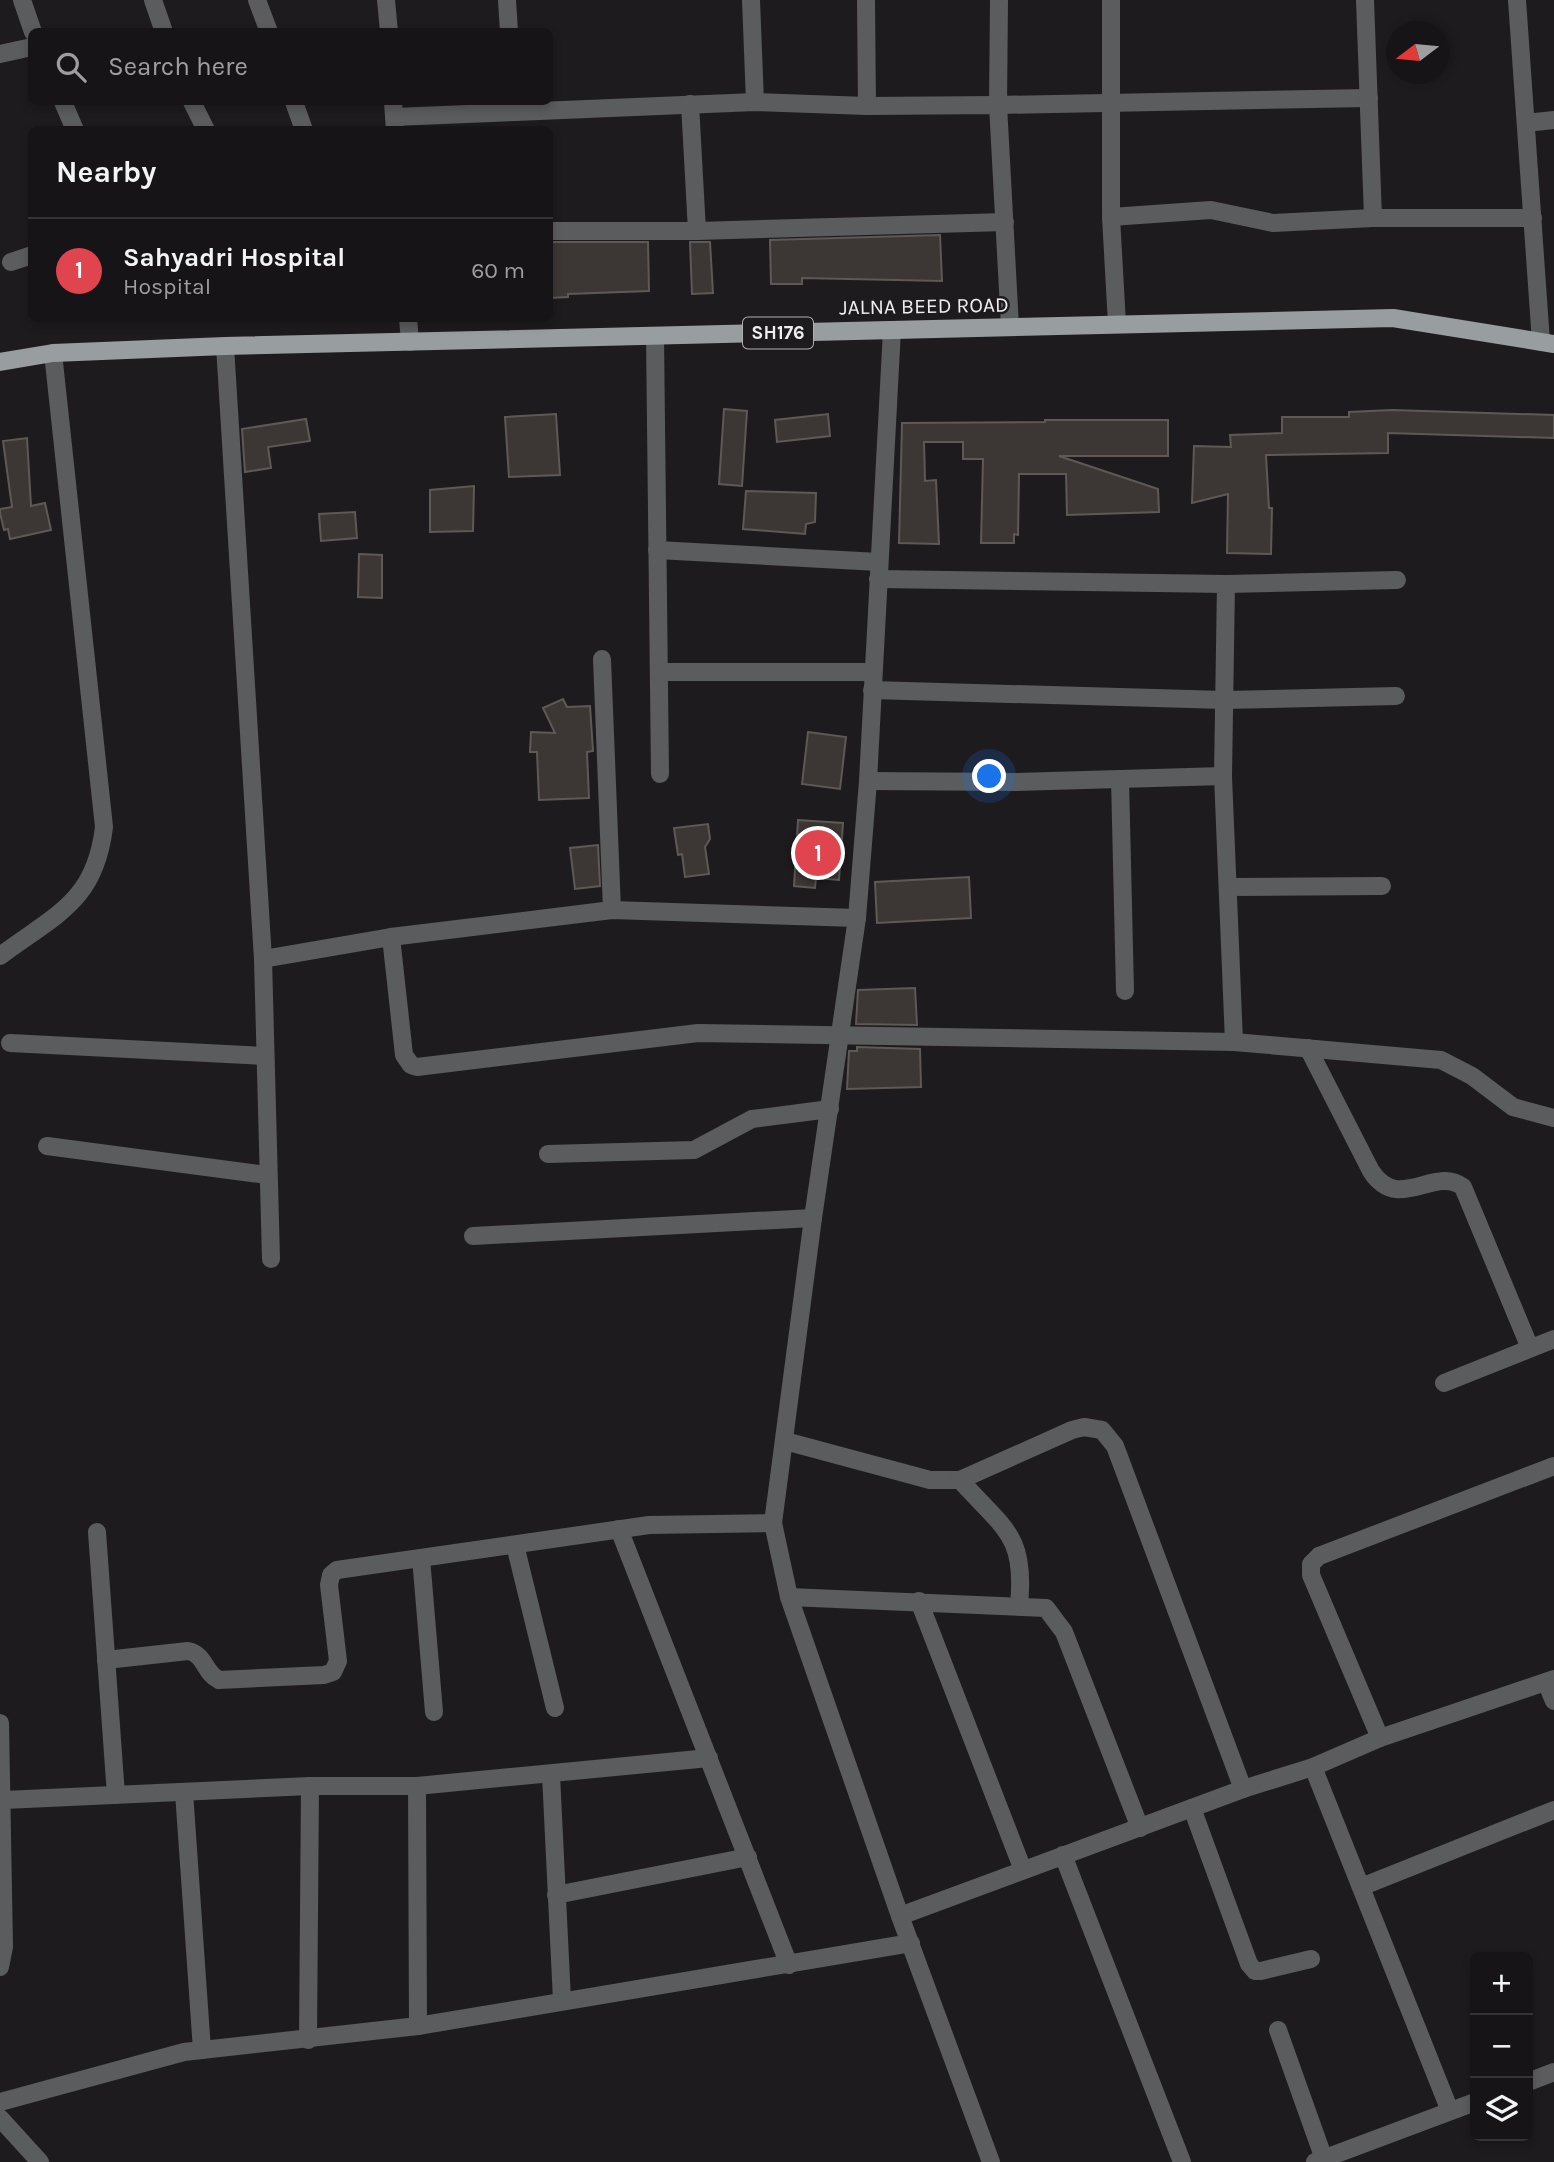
<!DOCTYPE html>
<html lang="en">
<head>
<meta charset="utf-8">
<style>
  body { margin:0; font-family:Karla,sans-serif; background:#1f1d20; color:#f1f3f6 }
  .controls { position:absolute; right:21px; bottom:21px; display:grid; overflow:hidden; border-radius:10px; box-shadow:0 4px 10px #0003 }
  .controls button { width:63px; height:63px; display:grid; place-items:center; padding:0; border:0; border-bottom:2px solid #353336; background:#161417; color:#f1f3f6; font:35px sans-serif }
  .compass { position:absolute; left:1386px; top:21px; width:63px; height:63px; border-radius:50%; background:#161417; box-shadow:0 4px 10px #0003; rotate:254deg }
  .you { position:absolute; left:990px; top:777px; width:24px; height:24px; margin:-18px; border:5px solid #fff; border-radius:50%; background:#1a73e8; box-shadow:0 0 0 10px #1a73e833 }
  .badge { display:grid; place-items:center; width:46px; height:46px; border-radius:50%; background:#f49d8c; color:#fff; font-size:23px; font-weight:700 }
  .pin { position:absolute; translate:-50% -50%; border:4px solid #fff; box-shadow:0 2px 7px #0006 }
  .list { margin:0; padding:0; list-style:none }
  h2 { display:flex; justify-content:space-between; align-items:center; height:91px; margin:0; padding:0 28px; font-size:30px }
  h2 small { font-size:23px; font-weight:400; color:#9e9ea1 }
  .list li { display:grid; grid-template-columns:46px 1fr auto; gap:21px; align-items:center; box-sizing:border-box; height:105px; padding:0 28px; border-top:2px solid #353336 }
  .list b { display:block; font-size:26px; white-space:nowrap }
  .list p { margin:0; font-size:23px; white-space:nowrap; color:#9e9ea1 }
  .list em { font-size:23px; font-style:normal; color:#9e9ea1 }
  .icon { flex:none; width:38px; height:38px; fill:none; stroke:currentColor; stroke-width:2; stroke-linecap:round; stroke-linejoin:round }
  .map { position:relative; flex:none; width:1554px; height:2162px; overflow:hidden }
  .search { position:absolute; background:#161417; box-shadow:0 4px 10px #0003; left:28px; top:28px; width:525px; height:77px; display:flex; align-items:center; gap:18px; box-sizing:border-box; padding:0 24px; border-radius:10px; color:#9e9ea1; font-size:26px }
  .panel { position:absolute; background:#161417; box-shadow:0 4px 10px #0003; left:28px; top:126px; width:525px; height:196px; border-radius:10px }
  .map>svg:first-child { display:block }
</style>
</head>
<body>
<div class="map">
<svg width="1554" height="2162" viewBox="0 0 1554 2162">
  <rect width="100%" height="100%" fill="#1e1b1f"/>
  <g fill="#3c3734" stroke="#5e5955" stroke-width="2">
    <polygon points="940,235 942,281 802,278 802,284 771,284 770,240"/>
    <polygon points="550,242 648,242 649,291 568,294 568,297 550,298"/>
    <polygon points="690,242 710,242 713,293 692,294"/>
    <polygon points="724,409 747,411 742,486 719,484"/>
    <polygon points="1392,410 1554,415 1554,438 1388,433 1388,453 1266,455 1269,508 1272,508 1271,554 1227,553 1228,494 1192,503 1194,446 1231,447 1230,435 1282,433 1282,417 1349,417 1349,412"/>
    <polygon points="556,414 560,475 509,477 505,417"/>
    <polygon points="828,414 830,436 777,442 775,420"/>
    <polygon points="306,419 310,441 268,447 271,468 245,472 242,429"/>
    <polygon points="1045,420 1168,420 1168,456 1059,456 1158,489 1159,512 1067,515 1066,474 1019,474 1018,535 1014,534 1014,543 981,543 983,459 963,459 963,442 924,442 925,481 936,480 939,544 899,543 902,423 1045,422"/>
    <polygon points="27,438 31,506 45,503 51,530 10,539 8,529 4,530 0,513 0,509 12,507 3,441"/>
    <polygon points="474,486 473,531 430,532 430,490"/>
    <polygon points="746,491 816,493 815,522 806,524 805,534 743,529"/>
    <polygon points="355,512 357,538 321,541 319,514"/>
    <polygon points="359,554 382,555 382,598 358,597"/>
    <polygon points="563,699 567,707 590,706 593,751 587,752 589,798 539,800 537,752 530,752 531,732 555,733 543,708"/>
    <polygon points="808,732 846,737 840,789 802,784"/>
    <polygon points="798,820 843,823 839,880 816,878 815,888 794,886"/>
    <polygon points="708,824 710,839 705,847 709,874 685,877 682,854 678,855 674,828"/>
    <polygon points="598,845 600,886 575,889 570,848"/>
    <polygon points="969,877 971,918 877,923 875,882"/>
    <polygon points="915,988 917,1025 856,1024 858,990"/>
    <polygon points="857,1047 920,1049 921,1087 847,1089 849,1051 857,1051"/>
  </g>
  <g fill="none" stroke-linecap="round" stroke-linejoin="round">
    <g stroke="#5a5c5e" stroke-width="18">
      <polyline points="22,0 33,32"/>
      <polyline points="153,0 164,32"/>
      <polyline points="257,0 269,32"/>
      <polyline points="386,0 389,32"/>
      <polyline points="507,0 509,32"/>
      <polyline points="751,0 755,102"/>
      <polyline points="866,0 867,106"/>
      <polyline points="999,0 998,105 1369,98"/>
      <polyline points="1111,0 1111,217 1117,324"/>
      <polyline points="1365,0 1373,218 1533,218"/>
      <polyline points="1517,0 1541,342"/>
      <polyline points="0,54 32,47"/>
      <polyline points="63,102 75,130"/>
      <polyline points="192,102 206,130"/>
      <polyline points="294,102 304,130"/>
      <polyline points="393,102 395,130"/>
      <polyline points="514,102 515,112 755,102 867,106 998,105 1010,327"/>
      <polyline points="690,104 697,231"/>
      <polyline points="394,117 515,112"/>
      <polyline points="1526,123 1554,120"/>
      <polyline points="1111,217 1211,210 1273,223 1373,218"/>
      <polyline points="550,231 697,231 1005,222"/>
      <polyline points="11,262 32,255"/>
      <polyline points="408,318 410,342"/>
      <polyline points="892,330 868,781 857,918 813,1218 773,1523 789,1597 900,1916 991,2162"/>
      <polyline points="655,336 660,774"/>
      <polyline points="225,346 263,959 271,1259"/>
      <polyline points="657,550 879,562"/>
      <polyline points="1226,584 1397,580"/>
      <polyline points="602,659 612,910"/>
      <polyline points="659,672 873,672"/>
      <polyline points="872,690 1224,700 1396,696"/>
      <polyline points="1120,779 1125,991"/>
      <polyline points="868,781 1015,782 1223,776"/>
      <polyline points="1228,887 1382,886"/>
      <polyline points="391,937 404,1055 411,1065 417,1067 698,1033 1234,1042 1223,776 1226,584 878,579"/>
      <path d="M0 956C56 914 95 902 104 827L53 353"/>
      <polyline points="263,959 391,937 612,910 857,918"/>
      <polyline points="1234,1042 1441,1060 1472,1076 1513,1107 1554,1118"/>
      <polyline points="10,1043 265,1056"/>
      <path d="M1308 1048 1371 1171C1399 1214 1434 1165 1463 1187L1530 1348"/>
      <polyline points="47,1146 267,1175"/>
      <polyline points="548,1154 694,1150 752,1119 830,1109"/>
      <polyline points="473,1236 813,1218"/>
      <polyline points="1444,1383 1554,1339"/>
      <polyline points="785,1441 930,1480 960,1480 1072,1430 1084,1427 1102,1430 1115,1446 1243,1789"/>
      <path d="M960 1480C1004 1529 1026 1535 1019 1605"/>
      <polyline points="619,1529 789,1965"/>
      <polyline points="97,1532 116,1795"/>
      <polyline points="515,1545 555,1708"/>
      <polyline points="421,1558 434,1712"/>
      <polyline points="789,1597 1046,1608 1064,1632 1140,1828"/>
      <polyline points="919,1601 1023,1870"/>
      <path d="M106 1660 188 1651C205 1654 204 1673 219 1680L324 1675 333 1672 338 1661 329 1585 331 1575 337 1570 649 1525 773 1523"/>
      <polyline points="1546,1682 1554,1701"/>
      <polyline points="0,1723 4,1947 0,1967"/>
      <polyline points="1380,1738 1311,1575 1311,1564 1319,1556 1554,1466"/>
      <polyline points="1313,1767 1450,2111"/>
      <polyline points="551,1775 562,2000"/>
      <polyline points="417,1786 418,2026"/>
      <polyline points="184,1792 202,2050"/>
      <polyline points="4,1800 310,1786 417,1786 709,1758"/>
      <polyline points="1192,1808 1249,1964 1255,1971 1261,1971 1311,1959"/>
      <polyline points="1063,1855 1182,2162"/>
      <polyline points="1361,1887 1554,1810"/>
      <polyline points="556,1895 748,1857"/>
      <polyline points="900,1916 1243,1789 1313,1767 1380,1738 1554,1679"/>
      <polyline points="1278,2030 1324,2159"/>
      <polyline points="308,2040 310,1786"/>
      <polyline points="1528,2082 1554,2072"/>
      <polyline points="0,2102 184,2052 418,2026 911,1943"/>
      <polyline points="0,2118 40,2162"/>
      <polyline points="1315,2162 1475,2102"/>
    </g>
    <polyline stroke="#989da0" stroke-width="18" points="0,362 53,353 225,346 1393,318 1554,344"/>
  </g>
  <g text-anchor="middle" dominant-baseline="central" stroke-width="5" stroke-linejoin="round" paint-order="stroke">
    <rect fill="#1e1b1f" stroke="#b0aeb1" stroke-width="2" x="743" y="317.5" width="70" height="31" rx="5"/>
    <g font-size="19" font-weight="bold" fill="#efedef">
      <text x="778" y="333">SH176</text>
    </g>
    <g font-size="21" fill="#efedef" stroke="#1e1b1f">
      <text transform="translate(924 306) rotate(-1)">JALNA BEED ROAD</text>
    </g>
  </g>
</svg>
<div class="controls">
<button>+</button>
<button>−</button>
<button><svg class="icon" aria-label="layers" viewBox="0 0 24 24"><path d="M12 4l9 5-9 5-9-5zM3 14l9 5 9-5"/></svg></button>
</div>
<svg class="compass" viewBox="-18 -18 36 36"><path d="M0-13l5 13h-10z" fill="#e53935"/><path d="M0 13l5-13h-10z" fill="#9e9ea1"/></svg>
<div class="you"></div>
<div class="pin badge" style="left:818px;top:853px;background:#e0444e">1</div>
<div class="search"><svg class="icon" aria-label="search" viewBox="0 0 24 24"><circle cx="10" cy="10" r="6"/><path d="M15 15l6 6"/></svg>Search here</div>
<section class="panel">
<h2>Nearby<small></small></h2>
<ul class="list">
<li><span class="badge" style="background:#e0444e">1</span><div><b>Sahyadri Hospital</b><p>Hospital</p></div><em>60 m</em></li>
</ul>
</section>
</div>
</body>
</html>
